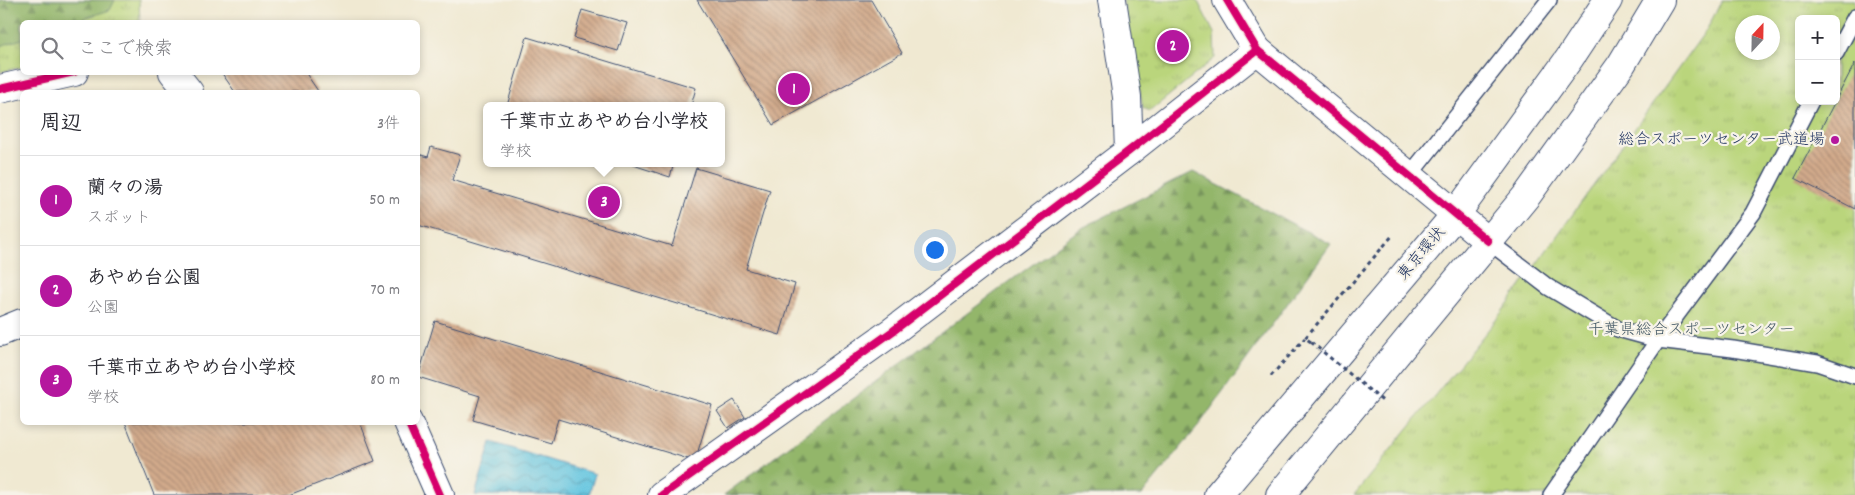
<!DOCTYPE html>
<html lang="ja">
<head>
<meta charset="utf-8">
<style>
  body { margin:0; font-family:Dekko,"Klee One",sans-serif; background:#f2f2f3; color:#2b2b33 }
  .controls { position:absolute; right:15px; top:15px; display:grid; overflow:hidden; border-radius:8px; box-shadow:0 2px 8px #0003 }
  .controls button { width:45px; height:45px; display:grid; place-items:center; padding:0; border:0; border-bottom:1px solid #e1e1e2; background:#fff; color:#2b2b33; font:25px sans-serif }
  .compass { position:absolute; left:1735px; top:15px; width:45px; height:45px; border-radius:50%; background:#fff; box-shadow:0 2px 8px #0003; rotate:22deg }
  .you { position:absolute; left:934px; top:249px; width:18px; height:18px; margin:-12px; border:4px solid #fff; border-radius:50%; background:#1a73e8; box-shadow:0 0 0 8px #1a73e833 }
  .badge { display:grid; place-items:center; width:32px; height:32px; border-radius:50%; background:#b5179e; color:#fff; font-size:16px; font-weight:700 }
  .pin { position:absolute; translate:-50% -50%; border:2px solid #fff; box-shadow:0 1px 5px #0006 }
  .popup { position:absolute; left:483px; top:102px; width:242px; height:65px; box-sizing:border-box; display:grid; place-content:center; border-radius:8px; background:#fff; filter:drop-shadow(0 1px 4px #0005); font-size:16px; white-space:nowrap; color:#7c7c81 }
  .popup b { font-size:19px; color:#2b2b33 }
  .popup::after { content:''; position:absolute; left:50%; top:100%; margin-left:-10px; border:10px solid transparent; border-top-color:#fff }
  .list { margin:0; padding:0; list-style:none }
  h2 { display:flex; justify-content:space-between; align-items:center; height:65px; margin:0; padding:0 20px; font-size:21px }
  h2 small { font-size:16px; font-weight:400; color:#7c7c81 }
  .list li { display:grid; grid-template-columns:32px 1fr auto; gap:15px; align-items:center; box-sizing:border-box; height:90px; padding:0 20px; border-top:1px solid #e1e1e2 }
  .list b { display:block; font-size:19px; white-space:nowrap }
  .list p { margin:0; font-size:16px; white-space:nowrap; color:#7c7c81 }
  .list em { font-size:16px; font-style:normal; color:#7c7c81 }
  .icon { flex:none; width:28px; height:28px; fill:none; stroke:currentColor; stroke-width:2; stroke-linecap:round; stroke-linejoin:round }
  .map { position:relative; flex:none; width:1855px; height:495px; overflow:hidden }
  .search { position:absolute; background:#fff; box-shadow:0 2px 8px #0003; left:20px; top:20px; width:400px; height:55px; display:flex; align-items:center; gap:12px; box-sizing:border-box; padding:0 18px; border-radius:8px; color:#7c7c81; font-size:19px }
  .panel { position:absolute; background:#fff; box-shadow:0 2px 8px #0003; left:20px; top:90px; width:400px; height:335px; border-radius:8px }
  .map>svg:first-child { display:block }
</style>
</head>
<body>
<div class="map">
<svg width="1855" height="495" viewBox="0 0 1855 495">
  <defs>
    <pattern id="grass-tufts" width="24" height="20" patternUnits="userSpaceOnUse" patternTransform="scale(1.25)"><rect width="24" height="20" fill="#bad57b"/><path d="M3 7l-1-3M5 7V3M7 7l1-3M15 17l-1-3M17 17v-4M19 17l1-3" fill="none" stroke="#9fb76d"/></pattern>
    <pattern id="forest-firs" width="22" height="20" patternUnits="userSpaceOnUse" patternTransform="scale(1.25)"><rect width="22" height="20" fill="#93b66b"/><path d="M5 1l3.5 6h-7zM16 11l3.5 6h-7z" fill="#77945b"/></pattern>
    <pattern id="water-waves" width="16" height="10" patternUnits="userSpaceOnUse" patternTransform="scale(1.25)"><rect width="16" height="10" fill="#62c5e0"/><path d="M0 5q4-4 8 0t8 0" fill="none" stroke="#50a0b9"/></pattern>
    <pattern id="building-back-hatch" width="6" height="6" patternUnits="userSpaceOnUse" patternTransform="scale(1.25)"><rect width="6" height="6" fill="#d2aa8b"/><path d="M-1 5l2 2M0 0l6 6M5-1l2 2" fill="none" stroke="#aa8b75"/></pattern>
  </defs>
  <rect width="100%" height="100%" fill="#f7f3e8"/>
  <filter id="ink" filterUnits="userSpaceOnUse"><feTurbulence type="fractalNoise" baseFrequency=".02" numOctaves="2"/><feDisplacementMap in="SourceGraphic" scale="10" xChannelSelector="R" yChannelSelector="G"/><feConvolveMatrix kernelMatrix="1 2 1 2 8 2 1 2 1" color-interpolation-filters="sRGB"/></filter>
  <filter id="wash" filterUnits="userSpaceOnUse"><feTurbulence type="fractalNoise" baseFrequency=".0096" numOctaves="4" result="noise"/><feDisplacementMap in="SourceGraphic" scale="20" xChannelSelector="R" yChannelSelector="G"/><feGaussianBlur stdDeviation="1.12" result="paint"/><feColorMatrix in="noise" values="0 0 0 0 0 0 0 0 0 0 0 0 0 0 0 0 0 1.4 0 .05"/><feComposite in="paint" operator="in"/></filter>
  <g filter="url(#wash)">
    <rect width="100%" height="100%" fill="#f0e9d2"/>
    <g fill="url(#grass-tufts)" stroke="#6a826c" fill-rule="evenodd">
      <polygon points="0,0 139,0 140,22 22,22 22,67 0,72"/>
      <polygon points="1123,0 1197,0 1214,33 1215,58 1150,111 1143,108"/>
      <path d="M1722 0H1855V495H1354L1496 320 1707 29ZM1799 19H1836V101H1799ZM1742 22H1772V52H1742Z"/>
    </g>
    <g fill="url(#forest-firs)" stroke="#577264">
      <polygon points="0,0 115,0 110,10 72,22 22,22 22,39 0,46"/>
      <polygon points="1193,172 1331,244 1196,429 1142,495 724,495 1080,229"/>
    </g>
    <polygon fill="url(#water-waves)" stroke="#3e7a9f" points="491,442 595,474 589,495 475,495"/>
    <g id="blocks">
      <g fill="url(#building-back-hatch)">
        <polygon points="697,0 871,0 902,53 773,125"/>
        <polygon points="582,10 627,23 618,51 574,38"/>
        <polygon points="527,37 696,88 691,106 507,106"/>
        <polygon points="1855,63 1855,209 1795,178"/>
        <polygon points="221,72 305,72 318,91 315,92 235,92"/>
        <polygon points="431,147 460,155 452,180 672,246 696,168 770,190 746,269 795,284 780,335 418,225 418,154 428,157"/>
        <polygon points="627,163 674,163 670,177"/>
        <polygon points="435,321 712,405 695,461 558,419 551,443 473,420 480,396 418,377"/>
        <polygon points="734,400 745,417 728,428 717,411"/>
        <polygon points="125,422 360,422 375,461 289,495 275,495 274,493 268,495 154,495"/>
      </g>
    </g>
  </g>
  <g filter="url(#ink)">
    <use href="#blocks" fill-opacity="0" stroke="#3b4b6f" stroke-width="1"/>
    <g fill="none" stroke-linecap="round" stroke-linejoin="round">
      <defs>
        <g id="lane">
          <polyline points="1836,53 1855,17"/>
          <polyline points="1409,176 1549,0"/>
          <polyline points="1488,241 1548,287 1618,329 1658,340 1733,349 1817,363 1855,376"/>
          <polyline points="1551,495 1658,340 1753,213 1811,101"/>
        </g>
        <g id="street">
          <polyline points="1112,0 1127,97 1129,151"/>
          <polyline points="0,332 22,323"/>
          <polyline points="662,495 893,331 1129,151 1257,50"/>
        </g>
        <g id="secondary">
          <polyline points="1227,0 1257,50 1488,241"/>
          <polyline points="173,72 189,92"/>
          <polyline points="0,89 74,72"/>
          <polyline points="408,422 440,495"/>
        </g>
        <g id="highway">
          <polyline points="1218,495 1456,214 1569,59 1608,0"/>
          <polyline points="1280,495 1528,194 1621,65 1660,0"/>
        </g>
      </defs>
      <use href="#lane" stroke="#3b4b6f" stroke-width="18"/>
      <use href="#street" stroke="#3b4b6f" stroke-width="30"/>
      <use href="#secondary" stroke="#3b4b6f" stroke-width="30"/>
      <use href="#highway" stroke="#3b4b6f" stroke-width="30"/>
      <g stroke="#3b4b6f" stroke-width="3" stroke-dasharray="4 4" stroke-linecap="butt">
        <polyline points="1311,342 1305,338 1393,235"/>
        <polyline points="1271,376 1305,338"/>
      </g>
      <use href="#lane" stroke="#fff" stroke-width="15"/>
      <use href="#street" stroke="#fff" stroke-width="28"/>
      <use href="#secondary" stroke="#fff" stroke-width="28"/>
      <use href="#highway" stroke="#fff" stroke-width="28"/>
      <polyline stroke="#3b4b6f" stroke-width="3" stroke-dasharray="4 4" stroke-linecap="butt" points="1311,342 1385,403"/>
      <defs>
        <g id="cycleway">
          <polyline points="1227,0 1257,50 1488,241"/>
          <polyline points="0,89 74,72"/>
          <polyline points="408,422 440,495"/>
          <polyline points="662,495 893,331 1129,151 1257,50"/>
        </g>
      </defs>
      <use href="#cycleway" stroke="#f7f3e8" stroke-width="11"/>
      <use href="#cycleway" stroke="#d6006c" stroke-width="8"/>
    </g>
  </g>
  <circle fill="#b5179e" stroke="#f7f3e8" stroke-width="2" cx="1835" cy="140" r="5"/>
  <g text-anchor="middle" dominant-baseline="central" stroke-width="4.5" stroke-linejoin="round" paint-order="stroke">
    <g font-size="16" fill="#1b2f5e" stroke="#f7f3e8" text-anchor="end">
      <text x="1825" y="140">総合スポーツセンター武道場</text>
    </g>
    <g font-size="16" fill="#1b2f5e" stroke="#f7f3e8">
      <text transform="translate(1422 254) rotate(-50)">東京環状</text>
    </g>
    <g font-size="16" fill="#435865" stroke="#f7f3e8">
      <text x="1691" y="330">千葉県総合スポーツセンター</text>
    </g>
  </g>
</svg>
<div class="controls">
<button>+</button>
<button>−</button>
</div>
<svg class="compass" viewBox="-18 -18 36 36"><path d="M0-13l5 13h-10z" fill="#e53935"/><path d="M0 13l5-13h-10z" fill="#7c7c81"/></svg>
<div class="you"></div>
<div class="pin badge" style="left:794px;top:89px">1</div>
<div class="pin badge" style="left:1173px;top:46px">2</div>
<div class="pin badge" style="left:604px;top:202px">3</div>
<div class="popup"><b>千葉市立あやめ台小学校</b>学校</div>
<div class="search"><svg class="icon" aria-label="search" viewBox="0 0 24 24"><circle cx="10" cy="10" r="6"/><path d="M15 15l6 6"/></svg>ここで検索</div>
<section class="panel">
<h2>周辺<small>3件</small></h2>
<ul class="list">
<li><span class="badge">1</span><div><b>蘭々の湯</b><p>スポット</p></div><em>50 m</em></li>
<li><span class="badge">2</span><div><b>あやめ台公園</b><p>公園</p></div><em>70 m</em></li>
<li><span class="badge">3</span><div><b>千葉市立あやめ台小学校</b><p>学校</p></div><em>80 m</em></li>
</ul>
</section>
</div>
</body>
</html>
